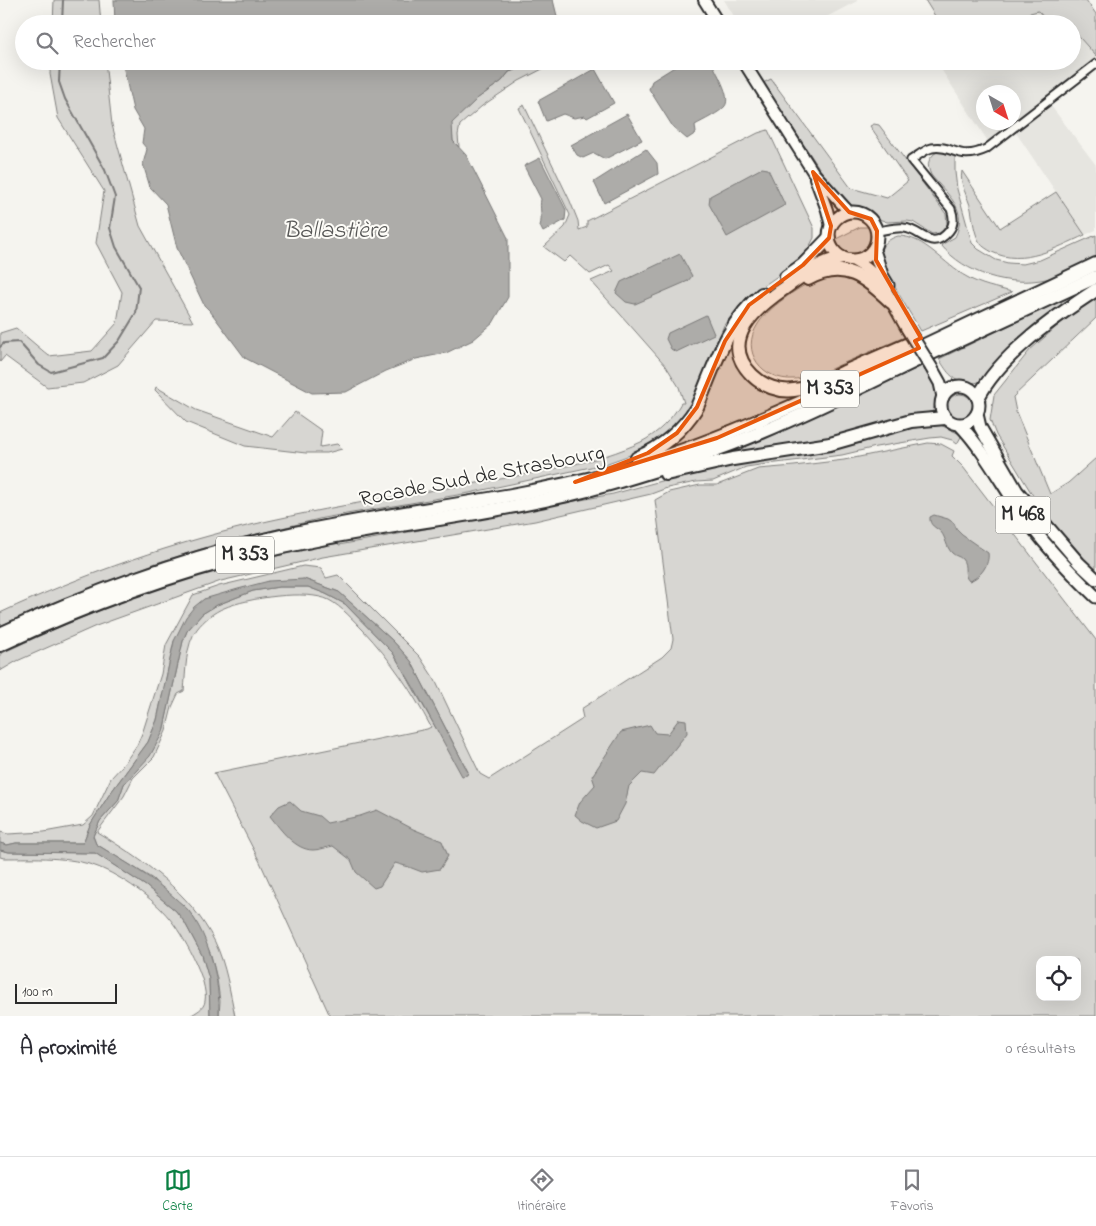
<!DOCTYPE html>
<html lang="fr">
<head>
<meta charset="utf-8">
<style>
  body { margin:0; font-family:"Indie Flower",sans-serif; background:#f7f7f7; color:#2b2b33 }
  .controls { position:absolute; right:15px; bottom:15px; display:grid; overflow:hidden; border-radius:10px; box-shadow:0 5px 20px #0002 }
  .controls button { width:45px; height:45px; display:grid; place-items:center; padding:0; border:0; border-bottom:1px solid #e1e1e2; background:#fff; color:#2b2b33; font:25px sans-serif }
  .compass { position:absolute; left:976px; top:85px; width:45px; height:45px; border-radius:50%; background:#fff; box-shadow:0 5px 20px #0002; rotate:141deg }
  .scale { position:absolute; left:15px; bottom:12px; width:102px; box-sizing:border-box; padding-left:5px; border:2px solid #2b2b2b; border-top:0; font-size:14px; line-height:18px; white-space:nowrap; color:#2b2b2b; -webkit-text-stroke:4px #fdfcf7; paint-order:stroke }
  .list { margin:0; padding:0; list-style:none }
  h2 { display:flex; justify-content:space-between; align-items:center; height:65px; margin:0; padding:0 20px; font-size:21px }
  h2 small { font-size:16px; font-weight:400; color:#7c7c81 }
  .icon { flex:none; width:28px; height:28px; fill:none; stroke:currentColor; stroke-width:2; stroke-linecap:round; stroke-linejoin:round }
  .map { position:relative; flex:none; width:1096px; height:1016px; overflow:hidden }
  .search { position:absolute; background:#fff; box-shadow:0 5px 20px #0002; left:15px; right:15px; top:15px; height:55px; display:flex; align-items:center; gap:12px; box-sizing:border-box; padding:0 18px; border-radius:28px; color:#7c7c81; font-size:19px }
  .sheet { height:140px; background:#fff }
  nav { display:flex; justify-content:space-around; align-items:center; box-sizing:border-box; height:70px; border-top:1px solid #e1e1e2; background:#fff; font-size:14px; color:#7c7c81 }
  nav a { display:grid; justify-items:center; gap:2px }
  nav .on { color:#0b8043 }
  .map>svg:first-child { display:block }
</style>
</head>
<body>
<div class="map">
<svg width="1096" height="1016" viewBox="0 0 1096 1016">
  <rect width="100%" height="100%" fill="#f5f4ef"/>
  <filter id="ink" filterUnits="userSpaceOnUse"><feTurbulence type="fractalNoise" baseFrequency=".02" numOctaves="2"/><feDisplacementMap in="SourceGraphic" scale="10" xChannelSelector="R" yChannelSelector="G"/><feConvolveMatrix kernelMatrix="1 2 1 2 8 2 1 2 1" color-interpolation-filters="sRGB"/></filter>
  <g filter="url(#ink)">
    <g fill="#e6e5e0" fill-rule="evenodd">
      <polygon points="724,0 859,0 813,24 739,24"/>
      <polygon points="1038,11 1050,24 995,24 998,21"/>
      <path d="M1072 29 1096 56V59L1045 98 1096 165V230L1085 235 1012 127 989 143 939 66 946 61H1072ZM984 92H1014V122H984Z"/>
    </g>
    <g fill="#d7d6d2" stroke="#81807e" fill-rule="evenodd">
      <polygon points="54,0 99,0 101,24 53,24"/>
      <polygon points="925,0 1086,0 1096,14 1096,56 1072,29 1072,24 1050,24 1038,11 998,21 995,24 940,24"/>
      <polygon points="51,61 105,61 112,125 140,226 193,322 156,321 118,365 83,383 47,387 5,356 0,362 0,333 16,328 49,356 92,351 117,323 122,292 96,243 104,191 58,118 50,74"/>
      <polygon points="542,61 558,61 519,81 482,106 460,125 458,135 459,147 453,141 451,123 478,98 502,81 509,72"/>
      <polygon points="771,79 851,188 887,198 908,181 870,126 874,124 879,125 946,214 947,224 943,230 939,233 932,234 913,222 907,221 887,222 879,219 867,210 848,205 835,192 763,83"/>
      <path d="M524 105 570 201 578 221 579 230 587 227V221L758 133 768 130 814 228V238L807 251 779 275 746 298 724 325 693 404 678 426 647 449 605 464 469 493 323 518 224 542 156 563 46 605 0 626V613C86 573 175 542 268 521 343 504 419 493 495 480 542 471 597 463 641 442 657 434 672 419 681 403H684L679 387 666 366 591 281 614 271 609 265 590 274 570 256 564 262 544 247 565 227 570 215 519 108Z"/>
      <path d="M938 151 955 157V172L957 189 972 243 978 249 996 260 1008 263 1023 264 1040 260 1096 235V257C1080 264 1063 275 1046 279 1009 287 965 274 941 245L955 237C969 209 948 196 931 175 926 164 928 158 938 151Z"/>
      <path d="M962 171 1000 228 1056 192 1085 235C1056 248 1023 267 992 252 987 249 983 247 980 243 974 233 973 220 971 209 968 196 959 185 962 171Z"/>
      <path d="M860 227H868C878 257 839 265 836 239Z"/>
      <path d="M898 236C925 236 944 265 967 277 980 285 997 288 1012 292L921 331C913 318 878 263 881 250 883 243 891 238 898 236Z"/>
      <path d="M841 276 857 278 880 295 907 336C886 345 865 354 844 363 828 370 812 379 794 379 763 381 739 352 758 324 768 308 797 288 815 280 823 277 833 277 841 276Z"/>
      <path d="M1096 284 982 381C977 383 974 383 970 382 951 380 949 374 939 359Z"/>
      <polygon points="1096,296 1096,318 1013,397 1016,412 1050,494 1068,483 1096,458 1096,570 1069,544 1043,512 996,435 990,420 994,395 1030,350 1078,308"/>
      <path d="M736 332 746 373 807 393 790 401 671 448V444C701 423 720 366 736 332Z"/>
      <polygon points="924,365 938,390 933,411 847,436 721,456 720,453 819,414"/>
      <polygon points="156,387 196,410 273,437 295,412 322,431 320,447 337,444 342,449 327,453 306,453 245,446 186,422 155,390"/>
      <circle cx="960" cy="407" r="13"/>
      <path d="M936 423 962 435 957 444 952 440 941 437 930 438 876 447 842 455 760 465 746 467 713 481 696 482 667 488 651 494 535 521 323 557 221 581 96 626 17 661 0 671V654C65 623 132 596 201 575 246 561 292 553 338 543L339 545 613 494 694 472 907 426Z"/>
      <path d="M928 443 941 444 954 451 952 456 963 467 1096 640V1016H330L260 862 214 773 427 729 431 727C412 691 391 660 363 630 353 620 342 607 329 600 307 589 247 598 224 608 214 612 204 620 197 629 185 645 186 671 184 691L178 694 172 707 166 731 154 757 133 778 124 796 97 832C143 860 190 892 215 942 226 965 230 992 235 1016H219L220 1001 217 979 211 955 201 934 153 879 96 844 93 836 100 821 118 801 124 784 163 732 183 641 187 631 202 614 217 605 253 591 279 587H308L326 594 345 604 393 653 436 728 468 772 411 661 393 641 339 592 304 579 204 599 174 641 157 720 148 742 109 795 90 825 83 843H16L7 845 0 843V832L8 834 44 832 83 825 93 816 111 778 123 765 137 745 143 731 161 674 166 645 193 595 219 586 303 566 321 568 326 578 338 575 420 657 435 680 480 774 489 779 581 720 583 718 581 709 662 657 671 648 673 639 655 500 669 492 700 485H717L758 469 794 466 844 460ZM1040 960H1077V997H1040Z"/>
      <path d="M0 850 9 852 95 853 146 886 176 911 185 923 202 955 209 979 210 1016H190C196 1012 204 1009 205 1001 209 981 182 933 169 918 154 899 121 876 98 867 69 856 35 858 4 858L0 857Z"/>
    </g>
    <g fill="#adaca9" stroke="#797877">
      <polygon points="114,0 553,0 559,24 115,24"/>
      <polygon points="122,61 542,61 509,72 502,81 478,98 452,123 453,141 466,155 508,238 508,297 493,323 473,340 446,353 416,359 386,371 346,392 312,393 245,358 210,311 204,305 177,248 166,204 150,187 143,164 147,149 142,143 144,129 133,110"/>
      <path d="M684 61H711C715 70 732 97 725 106 721 112 702 121 695 125L696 133 687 139 673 127 649 89 652 81Z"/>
      <polygon points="595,69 614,103 587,118 585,116 574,118 563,114 546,121 538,101"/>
      <polygon points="627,114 642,140 605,159 594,153 583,158 577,155 571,145"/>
      <polygon points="646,149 657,163 658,174 604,203 594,182"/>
      <path d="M540 158 566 210 565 220 543 232 540 226C543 216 539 208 541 199L524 166Z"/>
      <polygon points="762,168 768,169 785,205 727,237 709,204 710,196"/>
      <polygon points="680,254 692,276 688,281 635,304 626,302 616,293 621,282"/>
      <polygon points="706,315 714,334 676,352 671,349 666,339 668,333"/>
      <path d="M934 515 948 519 954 523 957 530 962 535 988 553C990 564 980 578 969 581 962 574 968 566 962 559 959 556 955 556 952 553 946 547 946 538 941 532 936 527 929 526 930 517Z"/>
      <path d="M304 579 339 592 393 641 411 661 468 772 467 775 462 776 414 688 393 653 345 604 326 594 308 587H279L253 591 217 605 202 614 187 631 183 641 163 732 150 756 124 784 118 801 100 821 93 836 96 844C123 861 151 876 175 898 179 902 185 906 189 911 210 939 220 981 219 1016H210L209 979 202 955 185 923 176 911 146 886 95 853 9 852 0 850V843L7 845 16 843H83L90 825 109 795 148 742 157 720 174 641 186 617 194 607 204 599 238 589 269 581Z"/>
      <polygon points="679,719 686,720 687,733 654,775 642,773 629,786 625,804 616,821 596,828 582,821 575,815 580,802 595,785 592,776 621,732 650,725 655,733 668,734"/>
      <path d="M290 801 301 811 319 816 327 823 360 816 377 810 413 829 442 841 448 856 440 869 422 872 409 867 395 863 380 886 374 888 356 872 351 860 333 846C327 847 320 850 313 850 295 850 281 830 270 816L279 806Z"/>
    </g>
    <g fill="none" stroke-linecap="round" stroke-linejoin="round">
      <g stroke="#797877" stroke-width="2">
        <polyline points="62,24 63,0"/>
        <polyline points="0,347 4,343 19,342 39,365 51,372 103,358 119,341 136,313 139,287 116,247 110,228 115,197 105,170 65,99 59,82 60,61"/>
      </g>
      <defs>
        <path id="street" d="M877 231C886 230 896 227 904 228 921 229 931 253 949 231 954 225 954 217 951 209L911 160C918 156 924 150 932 148 953 144 958 162 986 149L1096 64"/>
        <g id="secondary">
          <polyline points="704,0 719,24"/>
          <polyline points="743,61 813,172 849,212"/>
          <polyline points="815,178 827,210 831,226"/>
        </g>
        <g id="primary">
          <circle cx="853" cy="236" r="24"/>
          <polyline points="874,250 882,275 888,285"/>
          <path d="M855 261C881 274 894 307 908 330"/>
          <polyline points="931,367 940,383 943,397"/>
          <circle cx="960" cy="405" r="19"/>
          <polyline points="977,414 980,427 1017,491 1079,563 1096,579"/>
          <path d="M960 425C984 450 1002 485 1022 513 1043 544 1069 571 1096 597"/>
        </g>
        <g id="highway">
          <path d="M842 258C820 262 803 275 785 288 757 307 717 340 752 375 763 386 779 392 794 390 812 388 828 380 844 372 865 363 885 354 906 345"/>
          <polyline points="786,277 803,265 829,238"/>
          <path d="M808 279C844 259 866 278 891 302"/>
          <path d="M978 398C1000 355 1056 316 1096 290"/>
          <path d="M637 458C663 447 682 431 697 407 714 367 727 322 762 294"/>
          <polyline points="666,474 733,459 830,444 911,421 945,418"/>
          <path d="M0 634C91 592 183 558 281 536 389 512 500 502 608 474 693 451 773 415 853 379 934 341 1015 302 1096 264"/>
          <path d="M0 645C103 597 209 560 321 539 418 520 518 511 613 483 664 468 714 452 762 432 816 410 869 383 921 358 979 331 1038 304 1096 277"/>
        </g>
      </defs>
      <use href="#street" stroke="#2b2b2b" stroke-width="11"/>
      <use href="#secondary" stroke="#2b2b2b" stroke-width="14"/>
      <use href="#primary" stroke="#2b2b2b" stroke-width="15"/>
      <use href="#highway" stroke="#2b2b2b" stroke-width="16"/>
      <use href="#street" stroke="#fdfcf7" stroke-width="7"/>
      <use href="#secondary" stroke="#fdfcf7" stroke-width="10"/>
      <use href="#primary" stroke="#fdfcf7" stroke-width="11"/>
      <use href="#highway" stroke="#fdfcf7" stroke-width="12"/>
      <defs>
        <polyline id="primary-bridge" points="908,330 931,367"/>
      </defs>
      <use href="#primary-bridge" stroke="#2b2b2b" stroke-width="15" stroke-linecap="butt"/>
      <use href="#primary-bridge" stroke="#fdfcf7" stroke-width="11"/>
    </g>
  </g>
  <path fill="#e8590c" fill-opacity="0.2" stroke="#e8590c" stroke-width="4" stroke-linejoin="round" d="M813 172 849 212 871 219 877 231 876 260 921 338 915 341 919 348 717 438 575 482 648 453 677 433 697 407 725 341 749 305 803 265 829 238 831 226Z"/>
  <g text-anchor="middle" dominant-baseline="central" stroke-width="4" stroke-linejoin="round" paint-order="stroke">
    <g fill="#fdfcf7" stroke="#6a6a68" stroke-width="1">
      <rect x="801" y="370.5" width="58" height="37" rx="4"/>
      <rect x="995.5" y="496.5" width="55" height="37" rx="4"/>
      <rect x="216" y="536.5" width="58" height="37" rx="4"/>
    </g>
    <g font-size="21" font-weight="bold" fill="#2b2b2b">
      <text x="830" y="389">M 353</text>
      <text x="1023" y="515">M 468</text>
      <text x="245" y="555">M 353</text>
    </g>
    <g font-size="22" fill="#2b2b2b" stroke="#fdfcf7">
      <text transform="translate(482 477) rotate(-11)">Rocade Sud de Strasbourg</text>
    </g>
    <g font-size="24" font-style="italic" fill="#585857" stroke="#fdfcf7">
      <text x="335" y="231">Ballastière</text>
    </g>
  </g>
</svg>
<div class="controls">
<button><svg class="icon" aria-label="locate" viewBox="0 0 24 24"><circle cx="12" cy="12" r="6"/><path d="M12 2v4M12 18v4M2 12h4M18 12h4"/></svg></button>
</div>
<svg class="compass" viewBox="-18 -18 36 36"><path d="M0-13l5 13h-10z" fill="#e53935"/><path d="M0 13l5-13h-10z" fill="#7c7c81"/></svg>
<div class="scale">100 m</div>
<div class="search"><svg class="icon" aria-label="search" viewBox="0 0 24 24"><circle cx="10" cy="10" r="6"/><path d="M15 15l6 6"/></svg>Rechercher</div>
</div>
<section class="sheet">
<h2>À proximité<small>0 résultats</small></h2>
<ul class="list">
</ul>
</section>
<nav>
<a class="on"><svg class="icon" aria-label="map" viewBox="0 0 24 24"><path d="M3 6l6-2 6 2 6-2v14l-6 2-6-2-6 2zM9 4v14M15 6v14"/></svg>Carte</a>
<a><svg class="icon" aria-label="directions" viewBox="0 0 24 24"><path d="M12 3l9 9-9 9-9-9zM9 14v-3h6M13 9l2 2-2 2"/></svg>Itinéraire</a>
<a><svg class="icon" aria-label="saved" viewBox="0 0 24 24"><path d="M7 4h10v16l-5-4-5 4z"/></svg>Favoris</a>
</nav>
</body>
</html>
